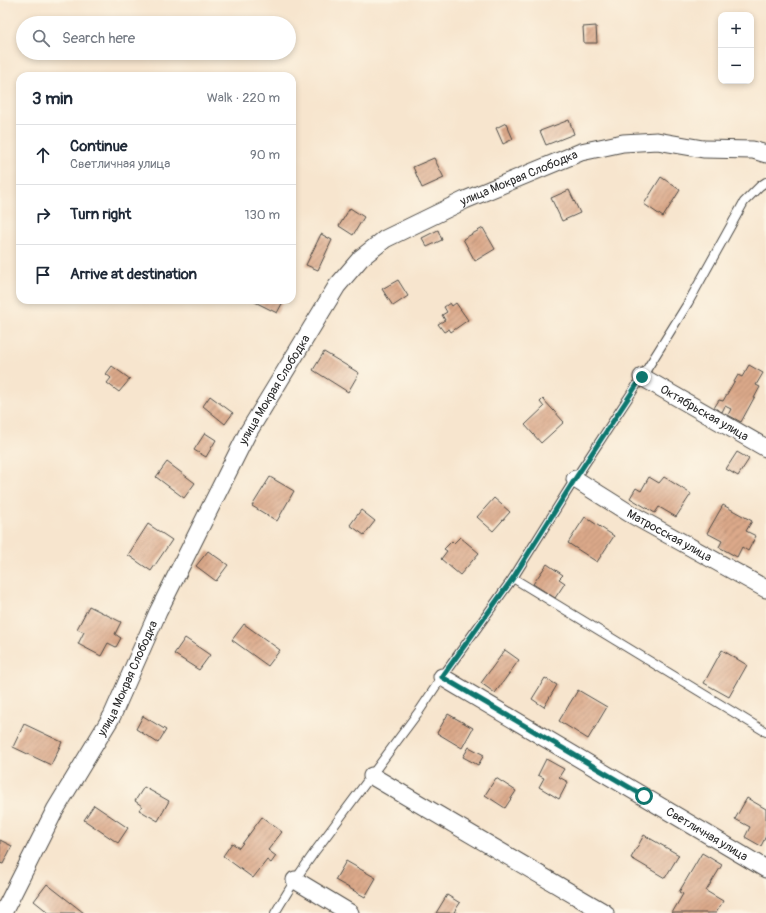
<!DOCTYPE html>
<html lang="en">
<head>
<meta charset="utf-8">
<style>
  body { margin:0; font-family:Pangolin,sans-serif; background:#f6f6f7; color:#1f2937 }
  .controls { position:absolute; right:12px; top:12px; display:grid; overflow:hidden; border-radius:8px; box-shadow:0 2px 6px #0003 }
  .controls button { width:36px; height:36px; display:grid; place-items:center; padding:0; border:0; border-bottom:1px solid #e0e1e3; background:#fff; color:#1f2937; font:20px sans-serif }
  .stop { position:absolute; width:12px; height:12px; margin:-9px; border:3px solid #0f766e; border-radius:50%; background:#fff }
  .stop.end { background:#0f766e; border-color:#fff; box-shadow:0 1px 4px #0008 }
  .list { margin:0; padding:0; list-style:none }
  h2 { display:flex; justify-content:space-between; align-items:center; height:52px; margin:0; padding:0 16px; font-size:17px }
  h2 small { font-size:13px; font-weight:400; color:#747a83 }
  .list li { display:grid; grid-template-columns:26px 1fr auto; gap:12px; align-items:center; box-sizing:border-box; height:60px; padding:0 16px; border-top:1px solid #e0e1e3 }
  .list b { display:block; font-size:15px; white-space:nowrap }
  .list p { margin:0; font-size:13px; white-space:nowrap; color:#747a83 }
  .list em { font-size:13px; font-style:normal; color:#747a83 }
  .icon { flex:none; width:22px; height:22px; fill:none; stroke:currentColor; stroke-width:2; stroke-linecap:round; stroke-linejoin:round }
  .map { position:relative; flex:none; width:766px; height:913px; overflow:hidden }
  .search { position:absolute; background:#fff; box-shadow:0 2px 6px #0003; left:16px; top:16px; width:280px; height:44px; display:flex; align-items:center; gap:10px; box-sizing:border-box; padding:0 14px; border-radius:22px; color:#747a83; font-size:15px }
  .panel { position:absolute; background:#fff; box-shadow:0 2px 6px #0003; left:16px; top:72px; width:280px; height:232px; border-radius:12px }
  .map>svg:first-child { display:block }
</style>
</head>
<body>
<div class="map">
<svg width="766" height="913" viewBox="0 0 766 913">
  <defs>
    <pattern id="building-hatch" width="6" height="6" patternUnits="userSpaceOnUse"><rect width="6" height="6" fill="#dba98a"/><path d="M-1 1l2-2M0 6l6-6M5 7l2-2" fill="none" stroke="#b28a71"/></pattern>
  </defs>
  <rect width="100%" height="100%" fill="#fcf5e5"/>
  <filter id="ink" filterUnits="userSpaceOnUse"><feTurbulence type="fractalNoise" baseFrequency=".025" numOctaves="2"/><feDisplacementMap in="SourceGraphic" scale="8" xChannelSelector="R" yChannelSelector="G"/><feConvolveMatrix kernelMatrix="1 2 1 2 8 2 1 2 1" color-interpolation-filters="sRGB"/></filter>
  <filter id="wash" filterUnits="userSpaceOnUse"><feTurbulence type="fractalNoise" baseFrequency=".012" numOctaves="4" result="noise"/><feDisplacementMap in="SourceGraphic" scale="16" xChannelSelector="R" yChannelSelector="G"/><feGaussianBlur stdDeviation="0.9" result="paint"/><feColorMatrix in="noise" values="0 0 0 0 0 0 0 0 0 0 0 0 0 0 0 0 0 1.4 0 .05"/><feComposite in="paint" operator="in"/></filter>
  <g filter="url(#wash)">
    <rect width="100%" height="100%" fill="#f7e5ce"/>
    <g id="blocks">
      <g fill="url(#building-hatch)">
        <polygon points="596,26 597,43 584,43 583,27"/>
        <polygon points="569,120 574,134 546,145 540,131"/>
        <polygon points="506,123 513,139 503,144 496,128"/>
        <polygon points="434,158 444,178 422,188 413,167"/>
        <polygon points="661,177 680,190 663,217 644,204"/>
        <polygon points="569,190 580,213 562,221 551,198"/>
        <polygon points="350,208 364,217 353,235 339,226"/>
        <polygon points="483,228 495,249 475,261 463,239"/>
        <polygon points="438,230 442,240 427,247 422,238"/>
        <polygon points="321,234 332,240 318,270 306,265"/>
        <polygon points="398,280 408,296 393,306 382,289"/>
        <polygon points="251,300 284,300 277,313"/>
        <polygon points="450,303 452,306 456,303 468,320 451,332 449,329 444,332 438,324 445,320 442,315 447,312 444,307"/>
        <polygon points="324,352 359,373 348,392 313,370"/>
        <polygon points="749,365 763,373 756,385 760,387 741,422 728,415 731,409 725,406 722,412 714,408 719,400 723,401 738,375 742,377"/>
        <polygon points="112,366 130,379 119,392 107,383 111,378 106,374"/>
        <polygon points="210,396 233,413 225,424 203,406"/>
        <polygon points="543,399 564,422 541,443 525,425 544,407 540,402"/>
        <polygon points="205,433 216,440 206,457 194,450"/>
        <polygon points="737,452 749,459 738,476 726,469"/>
        <polygon points="167,462 195,483 184,498 156,477"/>
        <polygon points="270,477 294,491 277,521 252,506"/>
        <polygon points="649,477 659,483 664,477 691,494 676,517 659,507 655,513 630,498 636,488 641,491"/>
        <polygon points="494,498 510,512 493,531 477,517"/>
        <polygon points="723,505 752,521 746,531 756,536 748,551 742,547 737,557 719,547 722,541 707,533"/>
        <polygon points="361,510 375,521 364,535 350,525"/>
        <polygon points="585,517 614,536 597,562 568,543"/>
        <polygon points="148,524 172,540 151,571 128,555"/>
        <polygon points="460,537 479,553 460,575 441,559 447,551 444,549 452,541 454,543"/>
        <polygon points="208,551 228,565 216,581 196,566"/>
        <polygon points="547,564 563,575 559,579 565,583 555,598 533,584"/>
        <polygon points="89,606 121,622 115,634 121,638 116,647 108,643 101,656 78,644 84,632 77,629"/>
        <polygon points="244,624 280,650 268,666 232,640"/>
        <polygon points="185,638 210,655 199,670 174,654"/>
        <polygon points="505,650 519,660 495,693 481,683"/>
        <polygon points="722,650 747,665 729,697 704,683"/>
        <polygon points="545,678 557,685 544,707 532,699"/>
        <polygon points="578,690 607,707 588,739 559,721"/>
        <polygon points="448,714 473,728 462,748 437,733"/>
        <polygon points="143,716 166,730 158,743 136,729"/>
        <polygon points="24,724 62,742 51,765 13,747"/>
        <polygon points="469,747 484,755 478,765 463,757"/>
        <polygon points="546,759 564,769 559,777 568,782 559,799 539,787 544,778 538,775"/>
        <polygon points="496,778 516,791 505,808 485,795"/>
        <polygon points="144,787 169,801 158,821 139,810 142,806 135,801"/>
        <polygon points="747,798 766,809 766,836 761,846 745,837 750,827 735,819"/>
        <polygon points="94,805 128,828 118,843 84,820"/>
        <polygon points="262,817 282,832 268,850 276,856 271,863 267,860 253,878 223,856 232,843 239,848"/>
        <polygon points="644,835 679,855 665,878 631,858"/>
        <polygon points="0,840 12,846 3,864 0,863"/>
        <polygon points="702,853 722,865 706,891 723,901 716,913 672,913 683,894 679,892"/>
        <polygon points="346,861 376,878 365,897 335,880"/>
        <polygon points="47,884 84,913 49,913 34,901"/>
        <polygon points="447,895 460,903 454,912 457,913 436,913"/>
      </g>
    </g>
  </g>
  <g filter="url(#ink)">
    <use href="#blocks" fill-opacity="0" stroke="#4a4743" stroke-width="1"/>
    <g fill="none" stroke-linecap="round" stroke-linejoin="round">
      <defs>
        <g id="lane">
          <polyline points="513,578 766,732"/>
          <polyline points="275,913 295,880 316,850 420,710 442,677 513,578 575,479 642,377 688,303 744,202 760,186 766,182"/>
        </g>
        <g id="street">
          <path id="s1" d="M642 377 766 448"/>
          <path id="s2" d="M575 479 629 513 766 589"/>
          <path id="s3" d="M442 677 766 869"/>
          <polyline points="372,776 605,913"/>
          <polyline points="295,880 350,913"/>
          <path id="s4" d="M3 913 55 810 112 716 158 612 247 434 337 286 361 258 385 239 465 200 581 152 623 143 657 141 703 149 753 150 766 154"/>
        </g>
      </defs>
      <use href="#lane" stroke="#4a4743" stroke-width="10"/>
      <use href="#street" stroke="#4a4743" stroke-width="19"/>
      <use href="#lane" stroke="#fff" stroke-width="8"/>
      <use href="#street" stroke="#fff" stroke-width="17"/>
    </g>
  </g>
  <g fill="none" stroke-linecap="round" stroke-linejoin="round" filter="url(#ink)">
    <polyline stroke="#0f766e" stroke-width="5" points="642,377 575,479 513,578 442,677 644,796"/>
  </g>
  <g text-anchor="middle" dominant-baseline="central" stroke-width="3" stroke-linejoin="round" paint-order="stroke">
    <g font-size="12" fill="#2b2b2b" stroke="#fcf5e5">
      <text stroke="none"><textPath href="#s4" startOffset="926">улица Мокрая Слободка</textPath></text>
      <text stroke="none"><textPath href="#s4" startOffset="590">улица Мокрая Слободка</textPath></text>
      <text stroke="none"><textPath href="#s1" startOffset="72">Октябрьская улица</textPath></text>
      <text stroke="none"><textPath href="#s2" startOffset="110">Матросская улица</textPath></text>
      <text stroke="none"><textPath href="#s4" startOffset="266">улица Мокрая Слободка</textPath></text>
      <text stroke="none"><textPath href="#s3" startOffset="308">Светличная улица</textPath></text>
    </g>
  </g>
</svg>
<div class="controls">
<button>+</button>
<button>−</button>
</div>
<div class="stop" style="left:644px;top:796px"></div>
<div class="stop end" style="left:642px;top:377px"></div>
<div class="search"><svg class="icon" aria-label="search" viewBox="0 0 24 24"><circle cx="10" cy="10" r="6"/><path d="M15 15l6 6"/></svg>Search here</div>
<section class="panel">
<h2>3 min<small>Walk · 220 m</small></h2>
<ul class="list">
<li><svg class="icon" aria-label="ahead" viewBox="0 0 24 24"><path d="M12 20V5M6 11l6-6 6 6"/></svg><div><b>Continue</b><p>Светличная улица</p></div><em>90 m</em></li>
<li><svg class="icon" aria-label="right" viewBox="0 0 24 24"><path d="M7 20v-9h11M14 6l5 5-5 5"/></svg><div><b>Turn right</b></div><em>130 m</em></li>
<li><svg class="icon" aria-label="arrive" viewBox="0 0 24 24"><path d="M6 21V4h12l-3 4 3 4H6"/></svg><div><b>Arrive at destination</b></div></li>
</ul>
</section>
</div>
</body>
</html>
